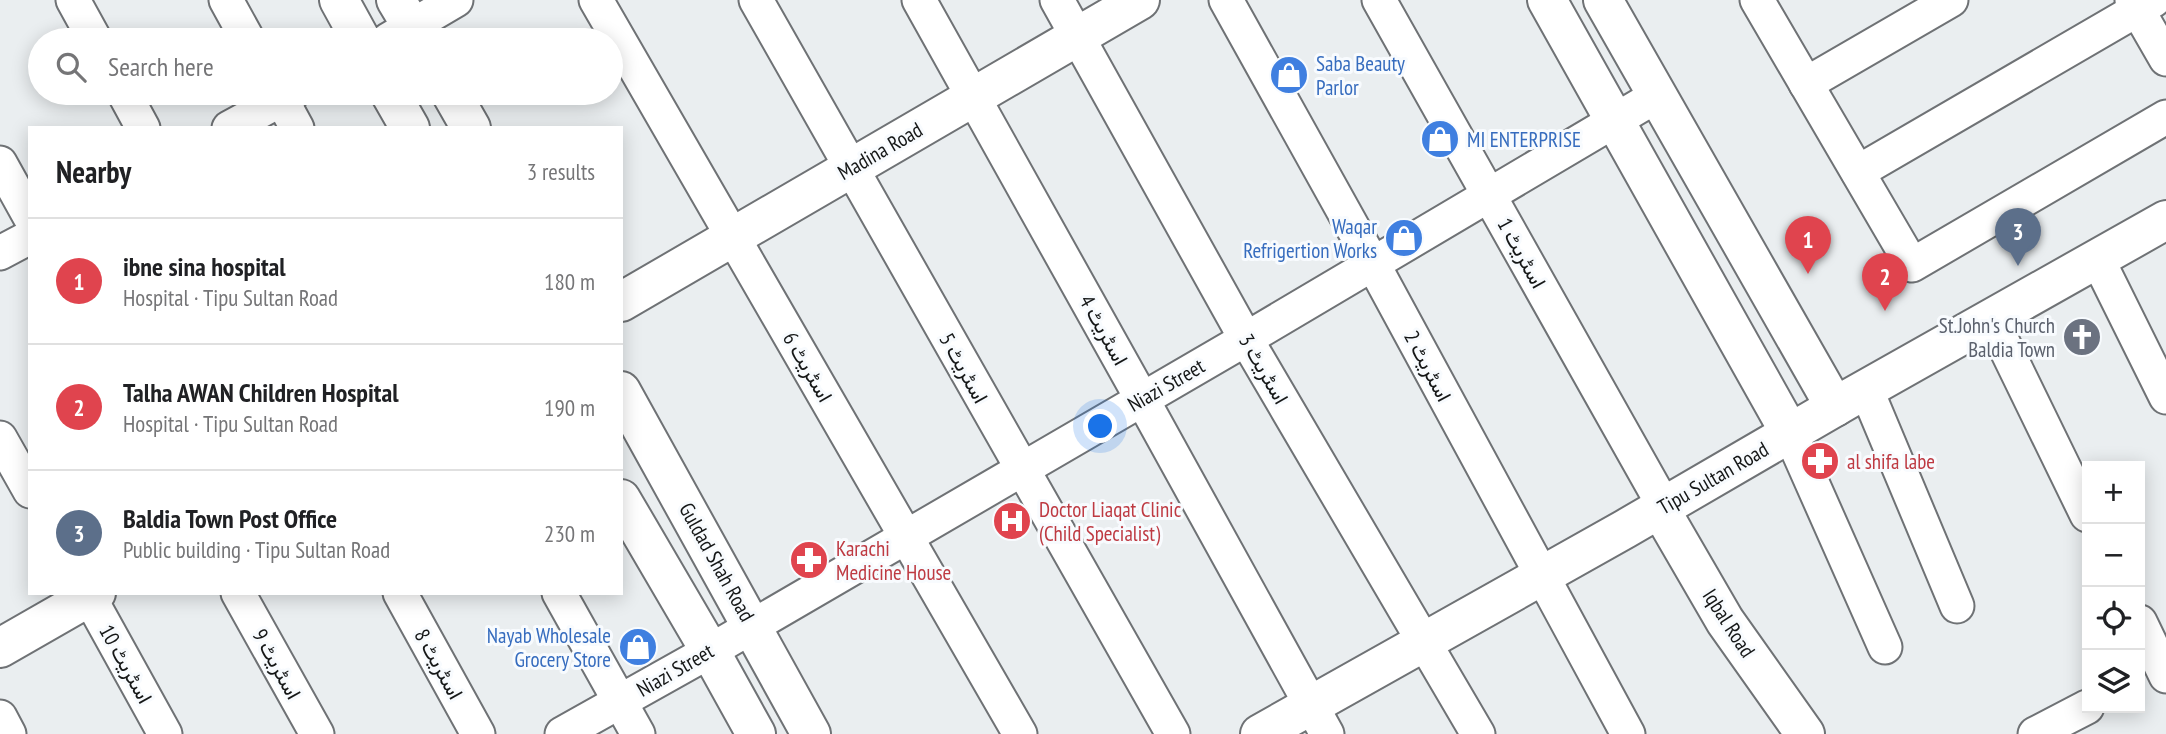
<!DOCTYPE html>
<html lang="en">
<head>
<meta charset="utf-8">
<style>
  body { margin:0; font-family:"PT Sans Narrow",Vazirmatn,sans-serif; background:#f2f2f2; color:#202124 }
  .controls { position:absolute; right:21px; bottom:21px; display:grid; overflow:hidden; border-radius:0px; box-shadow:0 4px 18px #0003 }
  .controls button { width:63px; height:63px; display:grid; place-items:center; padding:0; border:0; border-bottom:2px solid #e0e0e0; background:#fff; color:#202124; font:35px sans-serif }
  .you { position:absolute; left:1101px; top:427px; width:24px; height:24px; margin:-18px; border:5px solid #fff; border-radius:50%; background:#1a73e8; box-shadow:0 0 0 10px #1a73e833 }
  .badge { display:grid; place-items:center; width:46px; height:46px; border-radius:50%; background:#d93025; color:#fff; font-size:23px; font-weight:700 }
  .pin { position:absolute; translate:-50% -58px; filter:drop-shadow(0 2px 4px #0008) }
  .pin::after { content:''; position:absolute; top:37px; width:24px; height:21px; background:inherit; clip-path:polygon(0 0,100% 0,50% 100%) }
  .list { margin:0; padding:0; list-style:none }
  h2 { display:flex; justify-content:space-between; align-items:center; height:91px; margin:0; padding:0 28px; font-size:30px }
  h2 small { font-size:23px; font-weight:400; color:#757577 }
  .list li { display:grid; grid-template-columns:46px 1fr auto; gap:21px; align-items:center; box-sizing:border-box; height:126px; padding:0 28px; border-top:2px solid #e0e0e0 }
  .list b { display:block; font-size:26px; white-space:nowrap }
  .list p { margin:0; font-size:23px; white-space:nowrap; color:#757577 }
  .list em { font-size:23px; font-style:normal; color:#757577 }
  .icon { flex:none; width:38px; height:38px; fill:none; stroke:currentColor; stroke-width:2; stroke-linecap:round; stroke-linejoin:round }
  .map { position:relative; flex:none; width:2166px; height:734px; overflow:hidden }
  .search { position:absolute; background:#fff; box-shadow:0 4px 18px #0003; left:28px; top:28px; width:595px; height:77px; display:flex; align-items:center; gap:18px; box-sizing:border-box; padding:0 24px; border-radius:38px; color:#757577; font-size:26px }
  .panel { position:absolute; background:#fff; box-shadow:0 4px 18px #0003; left:28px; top:126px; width:595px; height:469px; border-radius:0px }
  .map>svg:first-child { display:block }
</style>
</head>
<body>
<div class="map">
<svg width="2166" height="734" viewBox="0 0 2166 734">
  <rect width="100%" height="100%" fill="#eaeef0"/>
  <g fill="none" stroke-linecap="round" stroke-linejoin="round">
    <defs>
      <g id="street">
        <polyline points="73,0 95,40"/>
        <polyline points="226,0 248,40"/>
        <polyline points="596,0 1020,734"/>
        <polyline points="756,0 1173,734"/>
        <polyline points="919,0 1142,399 1327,734"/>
        <polyline points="1057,0 1246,339 1478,734"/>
        <polyline points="1226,0 1373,264 1628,734"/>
        <polyline points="1379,0 1664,506"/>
        <polyline points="1757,0 1912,265 2166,117"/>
        <polyline points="2132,0 2166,59"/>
        <polyline points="388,40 456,0"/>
        <polyline points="1806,84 1951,0"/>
        <polyline points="124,93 143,128"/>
        <polyline points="278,93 297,128"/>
        <polyline points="229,128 293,93"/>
        <polyline points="0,163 30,217"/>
        <polyline points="1858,172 2154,0"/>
        <polyline points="0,253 30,237"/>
        <polyline points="2097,258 2166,397"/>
        <polyline points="1991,318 2087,515"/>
        <polyline points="1866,389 1957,606"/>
        <polyline points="1790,433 1885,647"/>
        <polyline points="0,438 30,491"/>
        <polyline points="87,593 165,734"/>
        <polyline points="238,593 317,734"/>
        <polyline points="400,593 478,734"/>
        <polyline points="559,593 638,734"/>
        <polyline points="2140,622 2166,676"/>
        <polyline points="0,717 9,734"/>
        <polyline points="562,734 710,651 1246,339 1658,95"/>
        <polyline points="2035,734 2087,707"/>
      </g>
      <g id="secondary">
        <polyline points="339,0 361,40"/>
        <polyline points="396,0 420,40"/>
        <polyline points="1547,0 1790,433"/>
        <polyline points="1603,0 1835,407"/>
        <polyline points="390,93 410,128"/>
        <polyline points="451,93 471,128"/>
        <polyline points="621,302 1140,0"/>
        <polyline points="621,391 811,734"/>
        <polyline points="621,499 710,651 756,734"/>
        <polyline points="1660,509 1725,621 1805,734"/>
        <polyline points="0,648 96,593"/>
        <polyline points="1260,734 1625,529 1852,397 2166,220"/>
      </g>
    </defs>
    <use href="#street" stroke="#6f7275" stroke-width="37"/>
    <use href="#secondary" stroke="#6f7275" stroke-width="42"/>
    <use href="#street" stroke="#fff" stroke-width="33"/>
    <use href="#secondary" stroke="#fff" stroke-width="38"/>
  </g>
  <defs>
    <symbol id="shop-disc" viewBox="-11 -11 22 22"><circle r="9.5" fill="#3f7fe0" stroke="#f8fbfe"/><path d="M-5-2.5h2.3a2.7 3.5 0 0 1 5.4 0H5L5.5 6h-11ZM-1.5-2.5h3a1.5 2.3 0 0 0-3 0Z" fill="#fff"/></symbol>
    <symbol id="church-disc" viewBox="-11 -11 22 22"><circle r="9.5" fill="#6b7280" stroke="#f8fbfe"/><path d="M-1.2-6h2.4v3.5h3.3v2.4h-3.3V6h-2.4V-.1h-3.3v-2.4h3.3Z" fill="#fff"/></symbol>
    <symbol id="pharmacy-disc" viewBox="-11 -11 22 22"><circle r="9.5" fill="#e0444e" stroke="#f8fbfe"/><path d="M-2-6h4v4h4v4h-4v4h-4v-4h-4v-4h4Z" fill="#fff"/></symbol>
    <symbol id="hospital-disc" viewBox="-11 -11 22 22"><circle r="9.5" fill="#e0444e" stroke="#f8fbfe"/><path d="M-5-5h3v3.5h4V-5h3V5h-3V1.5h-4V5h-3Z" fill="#fff"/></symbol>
  </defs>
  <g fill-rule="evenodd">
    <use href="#shop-disc" x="1267" y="53" width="44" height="44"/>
    <use href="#shop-disc" x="1418" y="117" width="44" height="44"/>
    <use href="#shop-disc" x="1382" y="216" width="44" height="44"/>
    <use href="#church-disc" x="2060" y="315" width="44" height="44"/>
    <use href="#pharmacy-disc" x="1798" y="439" width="44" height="44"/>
    <use href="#hospital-disc" x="990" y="499" width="44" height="44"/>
    <use href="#pharmacy-disc" x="787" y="538" width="44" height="44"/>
    <use href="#shop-disc" x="616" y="625" width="44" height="44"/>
  </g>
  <g text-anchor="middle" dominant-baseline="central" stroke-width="6" stroke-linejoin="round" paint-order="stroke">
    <g font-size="21" fill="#366cbe" stroke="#f8fbfe" text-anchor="start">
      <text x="1316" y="63">Saba Beauty<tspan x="1316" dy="24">Parlor</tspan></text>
      <text x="1467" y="139">MI ENTERPRISE</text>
      <text x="1377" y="226" text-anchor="end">Waqar<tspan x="1377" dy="24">Refrigertion Works</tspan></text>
      <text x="611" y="635" text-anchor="end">Nayab Wholesale<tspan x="611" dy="24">Grocery Store</tspan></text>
    </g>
    <g font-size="21" fill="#151717" stroke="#f8fbfe">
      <text transform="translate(880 151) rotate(-30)">Madina Road</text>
      <text transform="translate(1522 253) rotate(61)">اسٹریٹ 1</text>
      <text transform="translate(1104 330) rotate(61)">اسٹریٹ 4</text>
      <text transform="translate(1428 366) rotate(62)">اسٹریٹ 2</text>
      <text transform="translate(808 367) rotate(60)">اسٹریٹ 6</text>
      <text transform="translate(964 368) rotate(61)">اسٹریٹ 5</text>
      <text transform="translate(1264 369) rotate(60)">اسٹریٹ 3</text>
      <text transform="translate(1166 385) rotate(-30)">Niazi Street</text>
      <text transform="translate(1713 478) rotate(-30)">Tipu Sultan Road</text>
      <text transform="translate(717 562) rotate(61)">Guldad Shah Road</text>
      <text transform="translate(1729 623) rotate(57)">Iqbal Road</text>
      <text transform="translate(126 664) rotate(61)">اسٹریٹ 10</text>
      <text transform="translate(277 664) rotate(61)">اسٹریٹ 9</text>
      <text transform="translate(439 664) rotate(61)">اسٹریٹ 8</text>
      <text transform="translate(675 670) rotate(-30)">Niazi Street</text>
    </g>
    <g font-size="21" fill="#5b616d" stroke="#f8fbfe" text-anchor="end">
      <text x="2055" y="325">St.John's Church<tspan x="2055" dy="24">Baldia Town</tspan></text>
    </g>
    <g font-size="21" fill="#be3a42" stroke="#f8fbfe" text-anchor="start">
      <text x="1847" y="461">al shifa labe</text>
      <text x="1039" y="509">Doctor Liaqat Clinic<tspan x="1039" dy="24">(Child Specialist)</tspan></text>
      <text x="836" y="548">Karachi<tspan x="836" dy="24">Medicine House</tspan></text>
    </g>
  </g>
</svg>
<div class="controls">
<button>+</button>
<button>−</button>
<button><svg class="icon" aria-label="locate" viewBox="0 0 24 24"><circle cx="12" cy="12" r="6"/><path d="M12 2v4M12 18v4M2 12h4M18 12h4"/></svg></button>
<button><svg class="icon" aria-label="layers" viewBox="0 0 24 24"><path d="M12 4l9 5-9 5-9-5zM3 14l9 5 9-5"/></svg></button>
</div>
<div class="you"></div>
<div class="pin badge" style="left:1808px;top:274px;background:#e0444e">1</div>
<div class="pin badge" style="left:1885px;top:311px;background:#e0444e">2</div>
<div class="pin badge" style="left:2018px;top:266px;background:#5c6f8a">3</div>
<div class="search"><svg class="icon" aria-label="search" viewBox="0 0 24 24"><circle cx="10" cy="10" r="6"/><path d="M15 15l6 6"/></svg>Search here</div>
<section class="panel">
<h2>Nearby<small>3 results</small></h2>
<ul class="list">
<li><span class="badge" style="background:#e0444e">1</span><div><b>ibne sina hospital</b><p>Hospital · Tipu Sultan Road</p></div><em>180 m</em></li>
<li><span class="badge" style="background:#e0444e">2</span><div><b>Talha AWAN Children Hospital</b><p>Hospital · Tipu Sultan Road</p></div><em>190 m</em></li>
<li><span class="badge" style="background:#5c6f8a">3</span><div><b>Baldia Town Post Office</b><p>Public building · Tipu Sultan Road</p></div><em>230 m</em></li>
</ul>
</section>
</div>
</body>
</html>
